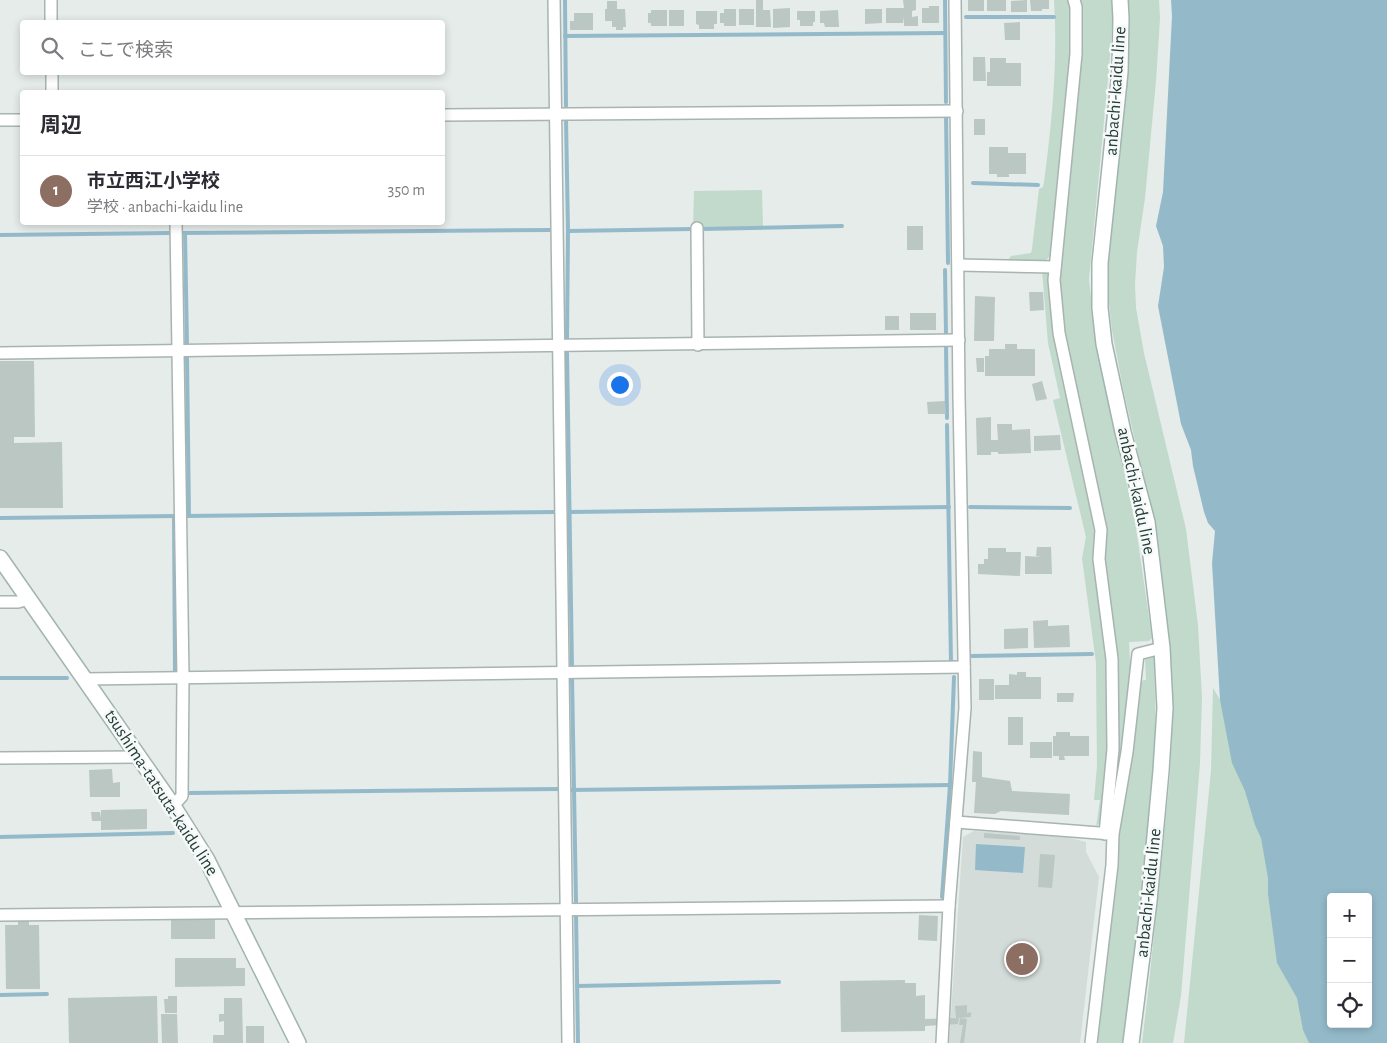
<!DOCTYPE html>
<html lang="ja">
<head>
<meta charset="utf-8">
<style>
  body { margin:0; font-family:"Alegreya Sans","Noto Sans JP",sans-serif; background:#f7f7f7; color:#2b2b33 }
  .controls { position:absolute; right:15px; bottom:15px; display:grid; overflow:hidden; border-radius:5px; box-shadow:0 2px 8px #0003 }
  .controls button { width:45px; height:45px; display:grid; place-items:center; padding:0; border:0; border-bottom:1px solid #e1e1e2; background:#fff; color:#2b2b33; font:25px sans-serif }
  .you { position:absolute; left:619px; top:384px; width:18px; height:18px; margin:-12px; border:4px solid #fff; border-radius:50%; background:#1a73e8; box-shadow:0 0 0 8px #1a73e833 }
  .badge { display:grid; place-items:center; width:32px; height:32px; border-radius:50%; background:#7d5d4e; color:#fff; font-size:16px; font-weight:700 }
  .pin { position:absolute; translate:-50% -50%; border:2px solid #fff; box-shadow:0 1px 5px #0006 }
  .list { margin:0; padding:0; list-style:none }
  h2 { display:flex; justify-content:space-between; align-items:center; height:65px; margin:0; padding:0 20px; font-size:21px }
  h2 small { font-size:16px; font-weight:400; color:#7c7c81 }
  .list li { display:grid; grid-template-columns:32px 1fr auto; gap:15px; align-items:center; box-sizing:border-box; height:70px; padding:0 20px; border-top:1px solid #e1e1e2 }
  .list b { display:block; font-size:19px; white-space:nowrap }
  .list p { margin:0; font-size:16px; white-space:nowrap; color:#7c7c81 }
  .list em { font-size:16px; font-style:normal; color:#7c7c81 }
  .icon { flex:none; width:28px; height:28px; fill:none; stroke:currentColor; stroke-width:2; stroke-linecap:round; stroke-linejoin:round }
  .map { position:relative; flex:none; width:1387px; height:1043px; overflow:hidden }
  .search { position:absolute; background:#fff; box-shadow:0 2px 8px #0003; left:20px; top:20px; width:425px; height:55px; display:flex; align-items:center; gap:12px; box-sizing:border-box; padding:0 18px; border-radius:5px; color:#7c7c81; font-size:19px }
  .panel { position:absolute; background:#fff; box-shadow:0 2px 8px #0003; left:20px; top:90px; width:425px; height:135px; border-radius:5px }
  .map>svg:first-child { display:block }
</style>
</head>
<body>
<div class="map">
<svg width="1387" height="1043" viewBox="0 0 1387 1043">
  <rect width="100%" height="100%" fill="#e5ecea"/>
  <polygon fill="#d3dcd9" points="974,831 1062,836 1086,842 1086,852 1099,877 1080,1043 949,1043 963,837"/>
  <g fill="#c1dacb">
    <path d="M1054 0H1068L1071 14 1070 56 1051 254 1045 262H1007L1011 256 1031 253 1032 249 1039 189 1043 187 1044 182C1052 122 1058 61 1054 0Z"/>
    <polygon points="1080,0 1111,0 1113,14 1109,68 1089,279 1094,326 1106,389 1135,521 1152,638 1149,641 1129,642 1131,682 1124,746 1117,782 1115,782 1104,560 1107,533 1062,335 1058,261"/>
    <polygon points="1128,0 1159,0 1160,18 1156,81 1145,198 1137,252 1135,284 1136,308 1144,353 1186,529 1198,625 1202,697 1200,763 1181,996 1173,1043 1142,1043 1149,984 1170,776 1173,704 1170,645 1153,519 1123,388 1112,330 1107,286 1107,249 1128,73"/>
    <polygon points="762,190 763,227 693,228 694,191"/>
    <polygon points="1042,270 1050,272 1093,507 1108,658 1109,748 1102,820 1096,827 1100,800 1094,800 1097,766 1096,663 1082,558 1086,537 1053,400 1060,398 1048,343"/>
    <polygon points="1154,656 1156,738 1133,984 1125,1043 1096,1043 1116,833 1138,681 1146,680 1145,657"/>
    <polygon points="1213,688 1240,733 1331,897 1331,1024 1368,1024 1376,1043 1184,1043 1211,771"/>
  </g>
  <g fill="#94baca" fill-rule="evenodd">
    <path d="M1171 0H1387V1043H1309L1303 1030 1297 998 1277 963 1268 894V878L1261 838 1255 825 1245 791 1232 763 1220 700 1212 563 1215 531 1208 523 1204 512 1193 466 1191 450 1181 424 1158 306 1164 267 1163 246 1156 226 1163 192 1172 16ZM1331 897H1368V1024H1331Z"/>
    <polygon points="976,844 1025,847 1023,873 975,870"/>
  </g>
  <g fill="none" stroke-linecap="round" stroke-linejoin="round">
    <g stroke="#94baca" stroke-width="4">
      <polyline points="565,0 566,106"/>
      <polyline points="945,0 946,102"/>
      <polyline points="966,17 1054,17"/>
      <polyline points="565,36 945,33"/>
      <polyline points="946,114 948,263"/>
      <polyline points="566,119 568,231 567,340"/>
      <polyline points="973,183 1038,185"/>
      <polyline points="702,229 842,226"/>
      <polyline points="568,231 692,229"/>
      <polyline points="182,233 551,230"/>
      <polyline points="185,233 187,345"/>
      <polyline points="0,235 172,233"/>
      <polyline points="945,270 946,334"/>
      <polyline points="946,346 947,418"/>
      <polyline points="567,353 572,667"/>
      <polyline points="187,357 189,516"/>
      <polyline points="947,425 951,663"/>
      <polyline points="970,507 1070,508"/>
      <polyline points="570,512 949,507"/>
      <polyline points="174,516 175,673"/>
      <polyline points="185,516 555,512"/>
      <polyline points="0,518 177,516"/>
      <polyline points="972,656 1092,654"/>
      <polyline points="572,677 576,902"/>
      <polyline points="0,678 67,678"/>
      <polyline points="570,790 950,785"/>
      <polyline points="190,793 559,789"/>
      <polyline points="0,837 173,833"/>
      <polyline points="942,897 950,785 954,677"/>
      <polyline points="576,913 578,1043"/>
      <polyline points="577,986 779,982"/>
      <polyline points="0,995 47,994"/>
    </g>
  </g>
  <g fill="#bac7c3">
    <polygon points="756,0 763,0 763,10 770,10 771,27 756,27"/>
    <polygon points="903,0 916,0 916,10 912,11 912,17 918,16 918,26 904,26 904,17 903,23 886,23 886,8 904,8"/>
    <rect x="968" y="0" width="16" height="11"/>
    <rect x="987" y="0" width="19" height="11"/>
    <polygon points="1027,0 1027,12 1011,12 1011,1"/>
    <polygon points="1030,0 1049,0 1049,9 1042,9 1042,11 1031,11"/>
    <polygon points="607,1 617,1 617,9 625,9 626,27 623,27 623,30 616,30 616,27 612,27 612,21 605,21 605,9 607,9"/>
    <polygon points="929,6 939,6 939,23 922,23 922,8 929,8"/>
    <polygon points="790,8 790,27 773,28 773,9"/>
    <polygon points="724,9 736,9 736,26 724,26 724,23 720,23 720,13 724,13"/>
    <rect x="739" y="9" width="15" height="16"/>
    <polygon points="865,9 882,9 882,23 865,24"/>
    <polygon points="651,10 667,10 667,26 651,26 651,23 648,23 648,13 651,13"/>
    <rect x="669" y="10" width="15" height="16"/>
    <polygon points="838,10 839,27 825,27 824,23 820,23 820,11"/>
    <polygon points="696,11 717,11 717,24 714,24 714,29 699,29 699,25 696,24"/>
    <polygon points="797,11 815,11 815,22 813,22 813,26 800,26 800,20 797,20"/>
    <polygon points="574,13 593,13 593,30 570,30 570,21 574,21"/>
    <polygon points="1020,22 1020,40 1005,40 1004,23"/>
    <polygon points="973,57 985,57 986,81 973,81"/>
    <polygon points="990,58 1006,58 1006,63 1021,63 1021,86 987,86 987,72 990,72"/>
    <rect x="974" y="119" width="11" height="16"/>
    <polygon points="989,147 1008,147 1008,153 1026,153 1026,174 1009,174 1009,177 997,177 997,174 989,174"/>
    <rect x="907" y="226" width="16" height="24"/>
    <polygon points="1029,292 1043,292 1044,310 1030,311"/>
    <polygon points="975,296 995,297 994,341 974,341"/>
    <rect x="910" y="313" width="26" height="17"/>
    <rect x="885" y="316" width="14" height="14"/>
    <polygon points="1005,344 1017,344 1017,349 1035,349 1035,376 985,376 985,356 989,356 989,349 1005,349"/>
    <polygon points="976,358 984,358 984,372 977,372"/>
    <polygon points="0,361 34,361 35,437 14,437 14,443 62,442 63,508 0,508"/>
    <polygon points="1042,381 1047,399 1036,401 1032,384"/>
    <polygon points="945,401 946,414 928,414 927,402"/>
    <polygon points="991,417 991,440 998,440 997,424 1012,424 1012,430 1030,429 1031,453 998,454 998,452 991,452 991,455 977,455 976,418"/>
    <polygon points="1060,435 1061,450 1034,451 1034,436"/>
    <polygon points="1037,547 1051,547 1052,574 1025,574 1025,556 1042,557 1036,556"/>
    <polygon points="988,548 1006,548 1006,552 1021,552 1020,576 978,574 978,564 984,564 984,559 988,559"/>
    <polygon points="1048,620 1048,626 1069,625 1070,647 1034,648 1033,621"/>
    <polygon points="1028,628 1028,648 1004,649 1004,629"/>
    <polygon points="1017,672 1026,672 1026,677 1041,677 1041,699 995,699 995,685 1009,685 1009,674 1017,675"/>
    <rect x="979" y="679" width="15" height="21"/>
    <polygon points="1057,693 1074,693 1073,702 1057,702"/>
    <rect x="1008" y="717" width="15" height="28"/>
    <polygon points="1056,732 1070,732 1070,736 1089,736 1089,756 1064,756 1065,760 1059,760 1059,756 1053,756 1053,736 1056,736"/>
    <rect x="1030" y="742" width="22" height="16"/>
    <polygon points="973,751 982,752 982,777 1010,781 1012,791 1070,794 1069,815 1001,811 995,814 974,813 976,782 972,782"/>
    <polygon points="112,769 113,783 120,782 120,797 90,797 89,770"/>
    <polygon points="147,809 147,829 101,830 101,821 92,821 91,812 100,812 101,818 101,810"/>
    <polygon points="984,833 1020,836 1020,840 984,838"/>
    <polygon points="1040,854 1055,855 1052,888 1038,887"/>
    <polygon points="919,915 938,916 937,941 918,940"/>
    <rect x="171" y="919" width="44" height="20"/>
    <polygon points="18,920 29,920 29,925 39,925 40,989 6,989 5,925 18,925"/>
    <polygon points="175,958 236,958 236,968 245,968 245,986 175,987"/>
    <polygon points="905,980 905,983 916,983 916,996 925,995 925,1019 959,1018 958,1024 925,1026 925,1031 841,1032 840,981"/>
    <polygon points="157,996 158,1043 69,1043 68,998"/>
    <polygon points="168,996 177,996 177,1013 165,1013 164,999 168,999"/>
    <polygon points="224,998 242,998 243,1043 213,1043 213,1035 224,1035 224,1021 219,1022 219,1014 224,1014"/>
    <polygon points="967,1005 967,1013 971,1012 971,1017 956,1018 955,1006"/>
    <polygon points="161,1014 177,1014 178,1043 162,1043"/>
    <polygon points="960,1018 967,1019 964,1043 960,1043 963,1025 959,1025"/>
    <rect x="246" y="1026" width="18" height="17"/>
  </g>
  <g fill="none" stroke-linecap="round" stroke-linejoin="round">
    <defs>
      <g id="minor">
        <polyline points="51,0 51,22"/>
        <polyline points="554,0 568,1043"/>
        <polyline points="1074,0 1076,7 1076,54 1054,280 1059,333 1101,530 1099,559 1112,659 1113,749 1105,834"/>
        <polyline points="52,72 52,92"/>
        <polyline points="442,115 957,111"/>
        <polyline points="0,120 22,120"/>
        <polyline points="697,228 698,345"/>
        <polyline points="959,265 1055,267"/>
        <polyline points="0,353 959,340"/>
        <polyline points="0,602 18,602 29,599"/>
        <polyline points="85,679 964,667"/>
        <polyline points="0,758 139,757"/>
        <polyline points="173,806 182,796 183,677 176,222"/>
        <polyline points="956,822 1112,834"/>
        <polyline points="0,915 949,906"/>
        <polyline points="942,1043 949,906 965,708 959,397 955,0"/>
        <polyline points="1091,1043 1112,865 1113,834 1127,752 1138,654 1162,648"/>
      </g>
      <g id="secondary">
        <polyline points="1120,0 1121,18 1120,72 1100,263 1100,308 1104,344 1123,432 1147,522 1162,648 1165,708 1161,771 1149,901 1131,1043"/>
        <polyline points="0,558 173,806 207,860 298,1043"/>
      </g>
    </defs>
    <use href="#minor" stroke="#a8b4b1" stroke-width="14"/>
    <use href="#secondary" stroke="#a2b4b0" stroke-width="18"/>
    <use href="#minor" stroke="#fff" stroke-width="11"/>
    <use href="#secondary" stroke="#fff" stroke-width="15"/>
  </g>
  <g text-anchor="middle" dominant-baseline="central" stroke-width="5" stroke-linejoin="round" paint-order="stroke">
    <g font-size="18" fill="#263c39" stroke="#f5f9f8">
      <text transform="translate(1116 91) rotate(-86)">anbachi-kaidu line</text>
      <text transform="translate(1136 491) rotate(78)">anbachi-kaidu line</text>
      <text transform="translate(161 793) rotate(57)">tsushima-tatsuta-kaidu line</text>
      <text transform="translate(1149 893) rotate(-84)">anbachi-kaidu line</text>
    </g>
  </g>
</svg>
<div class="controls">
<button>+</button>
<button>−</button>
<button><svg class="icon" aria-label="locate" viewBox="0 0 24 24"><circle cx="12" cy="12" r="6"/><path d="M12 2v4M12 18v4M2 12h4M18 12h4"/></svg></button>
</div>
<div class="you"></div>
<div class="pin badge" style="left:1022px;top:959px;background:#8d6e63">1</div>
<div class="search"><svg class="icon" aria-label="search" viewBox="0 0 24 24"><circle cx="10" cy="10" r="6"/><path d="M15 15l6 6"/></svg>ここで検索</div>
<section class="panel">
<h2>周辺<small></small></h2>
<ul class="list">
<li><span class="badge" style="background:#8d6e63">1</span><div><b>市立西江小学校</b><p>学校 · anbachi-kaidu line</p></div><em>350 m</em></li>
</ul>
</section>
</div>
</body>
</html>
